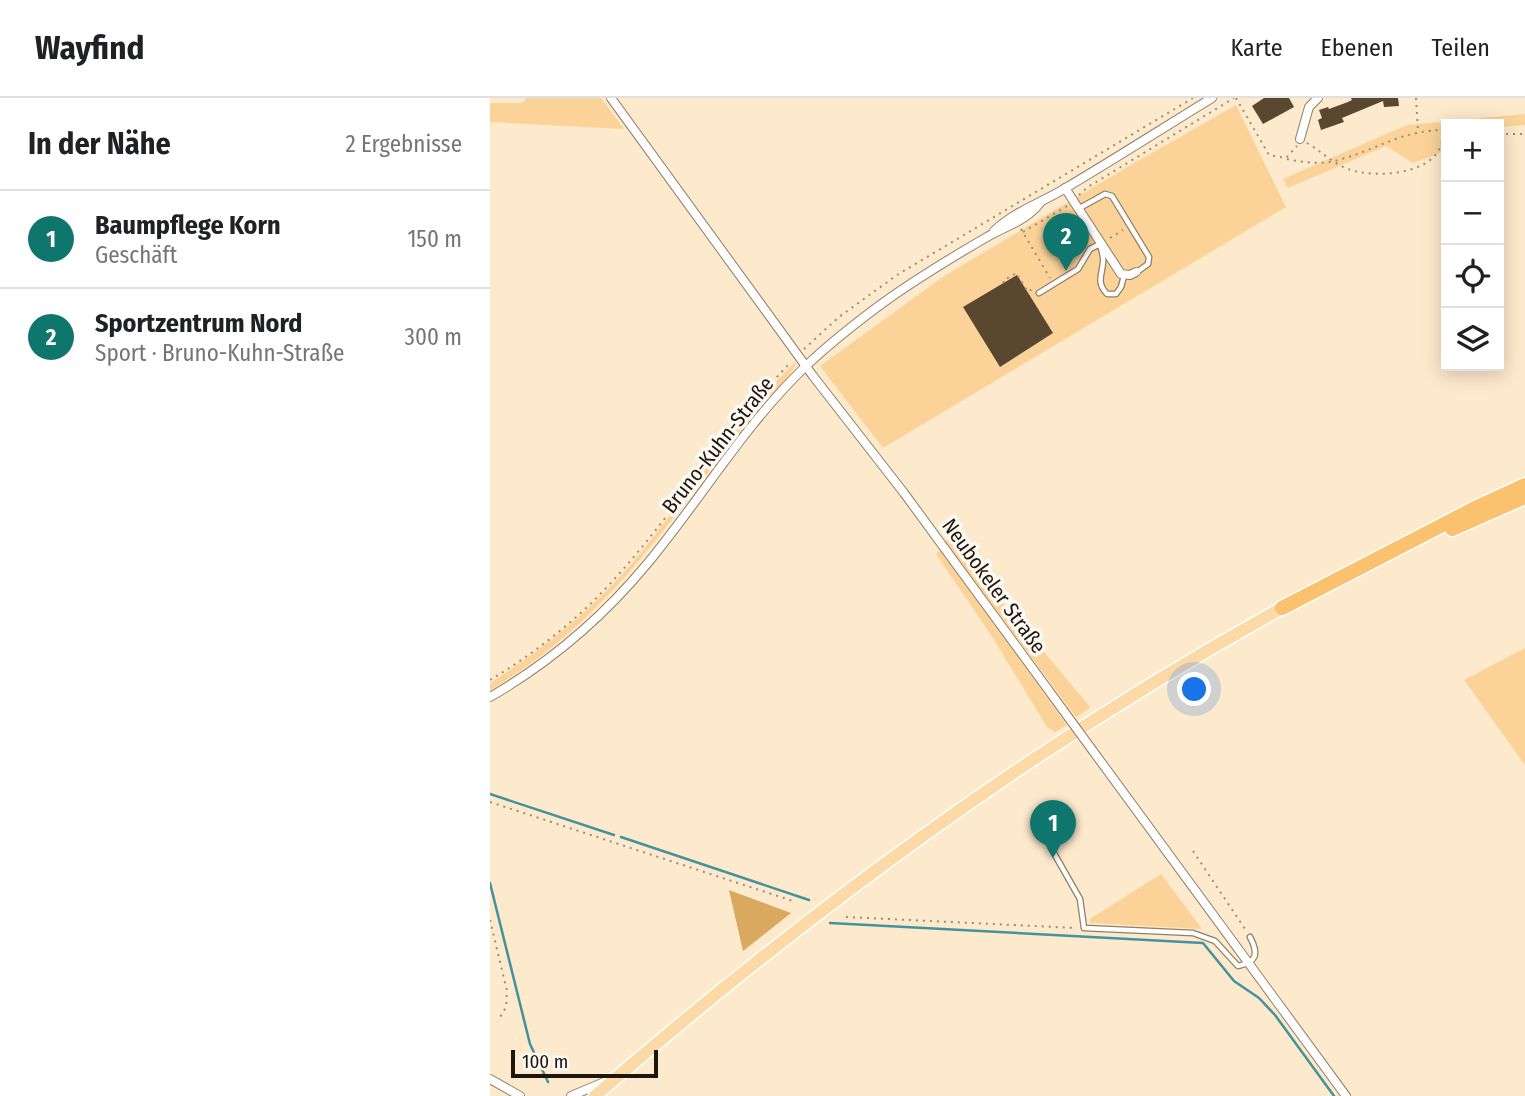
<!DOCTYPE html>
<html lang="de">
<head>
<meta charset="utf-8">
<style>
  body { margin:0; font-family:"Fira Sans Condensed",sans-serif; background:#f6f6f6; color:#202124 }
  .controls { position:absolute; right:21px; top:21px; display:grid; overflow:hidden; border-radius:0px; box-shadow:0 4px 18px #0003 }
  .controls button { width:63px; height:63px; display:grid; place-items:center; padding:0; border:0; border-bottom:2px solid #e0e0e0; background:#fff; color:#202124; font:35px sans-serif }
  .scale { position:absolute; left:21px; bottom:18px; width:147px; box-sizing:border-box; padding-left:7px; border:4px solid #1d160c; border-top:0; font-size:19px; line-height:24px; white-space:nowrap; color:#1d160c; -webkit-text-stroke:5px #fdf9f3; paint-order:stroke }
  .you { position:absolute; left:705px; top:592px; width:24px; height:24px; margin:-18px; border:5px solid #fff; border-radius:50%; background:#1a73e8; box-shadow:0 0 0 10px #1a73e833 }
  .badge { display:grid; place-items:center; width:46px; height:46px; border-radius:50%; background:#0f766e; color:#fff; font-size:23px; font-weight:700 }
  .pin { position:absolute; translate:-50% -58px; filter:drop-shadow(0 2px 4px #0008) }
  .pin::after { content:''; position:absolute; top:37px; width:24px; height:21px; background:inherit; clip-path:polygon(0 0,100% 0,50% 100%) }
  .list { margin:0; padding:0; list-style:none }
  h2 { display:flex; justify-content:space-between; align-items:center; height:91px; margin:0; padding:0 28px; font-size:30px }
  h2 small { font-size:23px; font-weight:400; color:#757577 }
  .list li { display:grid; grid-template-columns:46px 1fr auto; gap:21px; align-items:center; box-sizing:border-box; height:98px; padding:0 28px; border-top:2px solid #e0e0e0 }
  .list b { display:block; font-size:26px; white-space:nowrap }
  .list p { margin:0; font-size:23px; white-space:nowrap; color:#757577 }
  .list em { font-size:23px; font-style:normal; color:#757577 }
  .icon { flex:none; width:38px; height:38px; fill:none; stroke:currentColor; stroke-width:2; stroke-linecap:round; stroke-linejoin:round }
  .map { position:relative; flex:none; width:1035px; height:998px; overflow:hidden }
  header { display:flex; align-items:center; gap:42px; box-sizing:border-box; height:98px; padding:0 35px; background:#fff; border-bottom:2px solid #e0e0e0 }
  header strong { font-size:33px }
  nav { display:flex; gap:38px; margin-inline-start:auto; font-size:24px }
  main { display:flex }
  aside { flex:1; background:#fff }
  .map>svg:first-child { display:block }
</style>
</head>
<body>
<header>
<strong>Wayfind</strong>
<nav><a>Karte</a><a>Ebenen</a><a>Teilen</a></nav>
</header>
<main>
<aside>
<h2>In der Nähe<small>2 Ergebnisse</small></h2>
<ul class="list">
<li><span class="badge">1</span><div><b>Baumpflege Korn</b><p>Geschäft</p></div><em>150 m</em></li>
<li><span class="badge">2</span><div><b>Sportzentrum Nord</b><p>Sport · Bruno-Kuhn-Straße</p></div><em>300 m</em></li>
</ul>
</aside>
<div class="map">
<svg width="1035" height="998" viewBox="0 0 1035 998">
  <rect width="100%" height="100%" fill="#fde9cc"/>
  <g fill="#fbd399">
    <polygon points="36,0 111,0 134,31 0,24 0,5 33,5"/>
    <polygon points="746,7 796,109 393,350 330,268 454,178 639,68"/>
    <polygon points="1035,16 1035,27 1009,29 1009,26 956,26 956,53 923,65 896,48 798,90 793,81 917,27"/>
    <path d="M306 263C307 275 267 311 257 324 175 427 118 523 0 592V585C45 556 87 524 124 485 151 457 174 425 197 394 232 348 266 303 306 263Z"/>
    <polygon points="460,442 597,605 600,610 586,619 454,443"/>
    <polygon points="450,452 577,627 565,634 557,629 503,540 446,456"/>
    <polygon points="1035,550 1035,667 974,582"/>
    <polygon points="671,776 712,831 600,825 600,821"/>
  </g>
  <polygon fill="#d9a960" points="239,792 301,815 253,853"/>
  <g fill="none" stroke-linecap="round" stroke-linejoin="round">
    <g stroke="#43929d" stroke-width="2.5">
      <polyline points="0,696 124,737"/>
      <polyline points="131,739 319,802"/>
      <polyline points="0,785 40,946 58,984"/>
      <polyline points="340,825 713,845 744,883 769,900 785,917 844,998"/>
    </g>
  </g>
  <g fill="#59482f">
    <polygon points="774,0 799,0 804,9 773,26 762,8"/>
    <polygon points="861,0 908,0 909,8 894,9 893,3 852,20 854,24 831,32 828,22 832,20 829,12 838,9 839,11 858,4 862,2"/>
    <polygon points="527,177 563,235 510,269 473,209"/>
  </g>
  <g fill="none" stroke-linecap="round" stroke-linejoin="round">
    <defs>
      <g id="lane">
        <polyline points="588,111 615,96 622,98 659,159 658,166 647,174"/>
        <path d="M549 195 588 171 600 151 610 146C611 152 614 158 613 164 612 178 606 184 617 196H626L631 189 634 178"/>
        <path d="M551 710 561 750 590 801 594 830 703 835 725 843 748 868C767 864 769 856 760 839"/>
      </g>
      <g id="street">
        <polyline points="121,0 323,278 414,395 573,612"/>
        <polyline points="810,41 819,9 828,0"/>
        <polyline points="575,90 631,176 640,177 646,174"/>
        <path d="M504 133C525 113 549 106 574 91 623 62 673 30 722 0"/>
        <path d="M0 599C59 565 113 519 157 466 211 401 255 326 316 268 338 247 362 228 386 210 421 184 459 161 497 139 517 127 535 124 550 105"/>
        <polyline points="603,653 856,998"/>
        <polyline points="0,981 30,998"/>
        <polyline points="81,998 119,982"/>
      </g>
      <path id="primary" d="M105 998C320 812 544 647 792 510"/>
      <g id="highway">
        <polyline points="962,431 1035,399"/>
        <polyline points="792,510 989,408 1035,387"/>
      </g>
    </defs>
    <use href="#lane" stroke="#917e64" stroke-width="7"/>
    <use href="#street" stroke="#917e64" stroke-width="10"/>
    <use href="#primary" stroke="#fff" stroke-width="15"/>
    <use href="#highway" stroke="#fff" stroke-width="17"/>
    <g stroke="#9a8c77" stroke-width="2" stroke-dasharray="2 5" stroke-linecap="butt">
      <polyline points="746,0 779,57 796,60 807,48"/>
      <polyline points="926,0 928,33"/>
      <polyline points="1009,36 1035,36"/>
      <path d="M817 45C831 53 842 65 858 71 887 82 959 76 952 32"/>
      <path d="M797 61C815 65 834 67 852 61 890 50 913 32 956 32"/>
      <polyline points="589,97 598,89 744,0"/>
      <polyline points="584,121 597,144"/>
      <polyline points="531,131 560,180"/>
      <polyline points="533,134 577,108"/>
      <polyline points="620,140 633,132"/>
      <polyline points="514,185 513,183 526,175 538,194 542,191"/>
      <polyline points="314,251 349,219 407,177 703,0"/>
      <path d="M0 582C47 554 92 518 128 477 189 409 237 331 300 265"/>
      <polyline points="0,704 303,803"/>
      <polyline points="703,753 757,834"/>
      <polyline points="356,819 586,830"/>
      <polyline points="0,822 17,893 16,909 8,923"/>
    </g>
    <use href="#lane" stroke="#fff" stroke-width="4.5"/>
    <use href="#street" stroke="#fff" stroke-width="8"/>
    <use href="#primary" stroke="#fcdaa8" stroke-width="12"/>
    <use href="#highway" stroke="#fac26e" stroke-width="14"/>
    <defs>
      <polyline id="street-bridge" points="573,612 603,653"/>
    </defs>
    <use href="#street-bridge" stroke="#917e64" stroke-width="10" stroke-linecap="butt"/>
    <use href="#street-bridge" stroke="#fff" stroke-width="8"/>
  </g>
  <g text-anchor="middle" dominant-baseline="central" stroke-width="7" stroke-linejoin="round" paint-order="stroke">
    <g font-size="21" fill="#1d160c" stroke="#fdf9f3">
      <text transform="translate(228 347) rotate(-52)">Bruno-Kuhn-Straße</text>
      <text transform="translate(504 488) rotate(54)">Neubokeler Straße</text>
    </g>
  </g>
</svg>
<div class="controls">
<button>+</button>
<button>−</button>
<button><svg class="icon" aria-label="locate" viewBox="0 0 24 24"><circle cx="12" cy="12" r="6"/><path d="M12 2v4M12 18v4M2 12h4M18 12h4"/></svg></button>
<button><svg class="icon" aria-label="layers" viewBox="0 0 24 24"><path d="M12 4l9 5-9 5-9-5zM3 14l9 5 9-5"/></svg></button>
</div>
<div class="scale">100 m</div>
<div class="you"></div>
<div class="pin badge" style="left:563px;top:760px">1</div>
<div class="pin badge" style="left:576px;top:173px">2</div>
</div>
</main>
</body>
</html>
